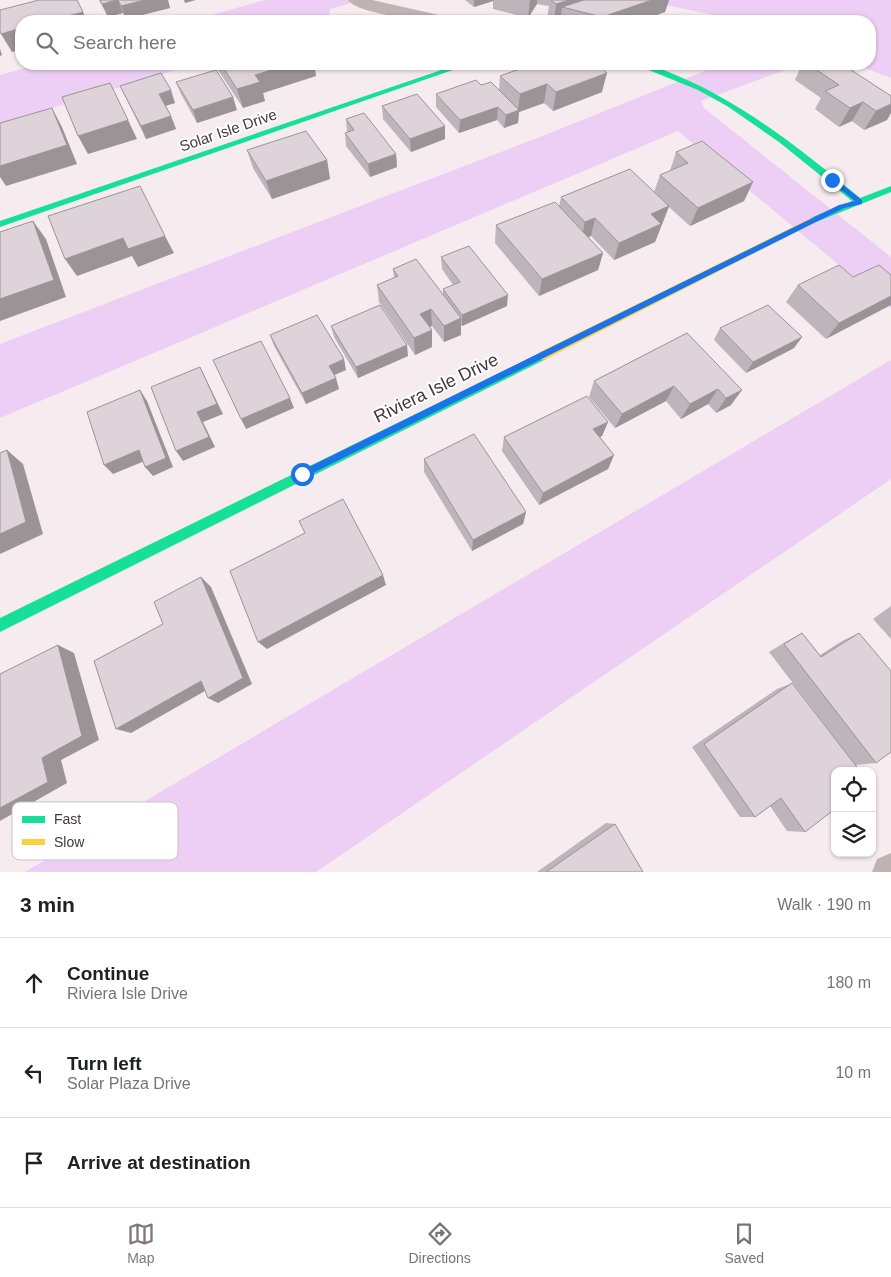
<!DOCTYPE html>
<html lang="en">
<head>
<meta charset="utf-8">
<style>
  body { margin:0; font-family:Helvetica,sans-serif; background:#f2f2f2; color:#202124 }
  .controls { position:absolute; right:15px; bottom:15px; display:grid; overflow:hidden; border-radius:10px; box-shadow:0 1px 4px #0004 }
  .controls button { width:45px; height:45px; display:grid; place-items:center; padding:0; border:0; border-bottom:1px solid #e0e0e0; background:#fff; color:#202124; font:25px sans-serif }
  .stop { position:absolute; width:15px; height:15px; margin:-11px; border:4px solid #1a73e8; border-radius:50%; background:#fff }
  .stop.end { background:#1a73e8; border-color:#fff; box-shadow:0 1px 5px #0008 }
  .list { margin:0; padding:0; list-style:none }
  h2 { display:flex; justify-content:space-between; align-items:center; height:65px; margin:0; padding:0 20px; font-size:21px }
  h2 small { font-size:16px; font-weight:400; color:#757577 }
  .list li { display:grid; grid-template-columns:32px 1fr auto; gap:15px; align-items:center; box-sizing:border-box; height:90px; padding:0 20px; border-top:1px solid #e0e0e0 }
  .list b { display:block; font-size:19px; white-space:nowrap }
  .list p { margin:0; font-size:16px; white-space:nowrap; color:#757577 }
  .list em { font-size:16px; font-style:normal; color:#757577 }
  .icon { flex:none; width:28px; height:28px; fill:none; stroke:currentColor; stroke-width:2; stroke-linecap:round; stroke-linejoin:round }
  .map { position:relative; flex:none; width:891px; height:872px; overflow:hidden }
  .search { position:absolute; background:#fff; box-shadow:0 1px 4px #0004; left:15px; right:15px; top:15px; height:55px; display:flex; align-items:center; gap:12px; box-sizing:border-box; padding:0 18px; border-radius:20px; color:#757577; font-size:19px }
  .sheet { height:335px; background:#fff }
  nav { display:flex; justify-content:space-around; align-items:center; box-sizing:border-box; height:70px; border-top:1px solid #e0e0e0; background:#fff; font-size:14px; color:#757577 }
  nav a { display:grid; justify-items:center; gap:2px }
  nav .on { color:#82767a }
  .map>svg:first-child { display:block }
</style>
</head>
<body>
<div class="map">
<svg width="891" height="872" viewBox="0 0 891 872">
  <rect width="100%" height="100%" fill="#f6ebee"/>
  <g fill="#edcef4">
    <polygon points="265,0 362,0 330,9 329,21 190,21"/>
    <polygon points="642,0 891,0 891,78 854,64 870,64 870,21 742,21"/>
    <polygon points="41,64 195,64 0,124 0,75"/>
    <polygon points="722,64 801,64 701,101 704,108 891,257 891,308 678,131 0,418 0,344 540,137"/>
    <polygon points="891,360 891,479 316,872 25,872"/>
  </g>
  <g fill="none" stroke-linecap="round" stroke-linejoin="round">
    <g fill="#bfb3b3" fill-rule="evenodd">
      <path d="M348 0H372L448 17 450 21C432 22 358 15 348 0Z"/>
      <polygon points="891,853 891,872 872,872 877,859"/>
    </g>
    <g fill="#16e098" fill-rule="evenodd">
      <polygon points="459,64 470,64 0,227 0,221"/>
      <path d="M634 64C651 63 669 72 685 79 750 108 805 153 860 198L891 186V192L816 222H810V218L852 201 779 142 727 106 698 90Z"/>
      <polygon points="542,352 547,356 546,359 0,632 0,618"/>
    </g>
    <polygon fill="#ffcf43" fill-rule="evenodd" points="813,217 818,220 816,222 546,359 542,360 537,356 538,353"/>
  </g>
  <g fill="#beb5ba">
    <polygon points="99,0 168,0 170,8 126,19 123,13 108,17"/>
    <polygon points="465,0 669,0 665,12 640,21 551,21 547,18 549,6 537,4 528,18 493,9 493,1 474,7"/>
    <polygon points="216,64 314,64 316,76 263,93 265,101 243,108 218,70"/>
    <polygon points="802,64 842,64 887,120 864,130 852,121 839,127 815,109 821,98 795,80"/>
    <polygon points="500,76 602,92 553,111 544,103 519,112 518,123 504,128 497,120 459,133 436,107 436,94 481,85 499,89"/>
    <polygon points="176,82 237,110 197,123 181,94"/>
    <polygon points="120,86 175,103 166,106 171,116 176,129 146,139"/>
    <polygon points="382,106 445,139 411,152 383,119"/>
    <polygon points="346,119 396,154 397,167 370,177 346,146 345,133 347,132"/>
    <polygon points="247,150 327,160 330,179 272,199 253,168"/>
    <polygon points="676,152 753,182 744,201 690,226 669,207 655,242 614,260 591,236 588,237 603,253 598,270 539,296 495,243 496,225 559,206 561,197 654,192 660,175 670,171"/>
    <polygon points="441,257 507,306 462,326 461,325 461,335 444,342 432,326 429,327 432,330 432,347 415,355 379,302 377,285 394,278 393,269 443,295 443,289 453,285 442,269"/>
    <polygon points="891,275 826,339 786,302 798,285 853,277"/>
    <polygon points="331,326 408,356 358,378 334,337"/>
    <polygon points="720,328 802,337 794,348 746,373 714,340"/>
    <polygon points="687,333 731,405 716,413 708,404 681,419 666,401 615,428 589,397 594,381"/>
    <polygon points="270,335 346,370 334,375 339,389 306,404 274,346"/>
    <polygon points="608,422 602,436 600,437 614,455 608,469 539,505 502,451 504,437"/>
    <polygon points="424,459 526,512 523,524 472,551 424,472"/>
    <polygon points="891,606 891,639 873,619"/>
    <polygon points="802,633 820,655 842,641 859,633 876,763 856,765 805,832 787,831 770,806 755,817 740,817 692,747 777,689 792,683 842,747 769,652 787,641"/>
    <polygon points="606,823 615,824 643,872 537,872"/>
  </g>
  <g fill="#9b9497">
    <polygon points="118,0 123,13 108,17 102,4"/>
    <polygon points="145,0 168,0 170,8 126,19 121,6"/>
    <polygon points="184,0 196,0 185,3"/>
    <polygon points="474,0 494,0 493,1 474,7"/>
    <polygon points="530,0 537,0 537,4 528,18"/>
    <polygon points="570,0 594,0 562,7 560,21 554,21 556,4"/>
    <polygon points="652,0 669,0 665,12 640,21 601,21 602,17"/>
    <polygon points="83,12 87,21 48,21"/>
    <polygon points="21,28 21,50 12,52 1,34"/>
    <polygon points="0,49 2,55 0,56"/>
    <polygon points="292,64 314,64 316,76 263,93 265,101 243,108 237,89 255,75"/>
    <polygon points="607,73 602,92 553,111 556,92"/>
    <polygon points="547,84 544,103 519,112 518,123 504,128 506,115 518,110 520,94"/>
    <polygon points="171,90 175,103 164,106 159,94"/>
    <polygon points="233,97 237,110 197,123 193,110"/>
    <polygon points="863,102 852,121 839,127 850,108"/>
    <polygon points="891,104 891,113 887,120 864,130 876,111"/>
    <polygon points="498,107 497,120 459,133 460,120"/>
    <polygon points="52,108 62,127 77,164 6,186 0,177 0,166"/>
    <polygon points="171,116 176,129 146,139 141,126"/>
    <polygon points="128,120 137,139 88,154 78,136"/>
    <polygon points="445,126 445,139 411,152 410,139"/>
    <polygon points="396,154 397,167 370,177 368,164"/>
    <polygon points="327,160 330,179 272,199 266,181"/>
    <polygon points="753,182 744,201 690,226 698,208"/>
    <polygon points="669,206 655,242 614,260 619,243 651,214"/>
    <polygon points="595,218 591,236 581,240 585,222"/>
    <polygon points="33,221 46,239 66,297 0,321 0,299"/>
    <polygon points="165,236 174,253 138,267 132,256 77,276 65,259 123,238"/>
    <polygon points="603,253 598,270 539,296 542,279"/>
    <polygon points="508,295 507,306 462,326 462,315"/>
    <polygon points="891,296 891,305 826,339 839,323"/>
    <polygon points="431,309 432,326 421,331 420,314"/>
    <polygon points="461,318 461,335 444,342 444,326"/>
    <polygon points="432,330 432,347 415,355 414,338"/>
    <polygon points="802,337 794,348 746,373 753,362"/>
    <polygon points="407,345 408,356 358,378 356,367"/>
    <polygon points="344,359 346,370 332,376 329,366"/>
    <polygon points="200,367 223,414 203,422 215,447 183,461 176,451 197,412"/>
    <polygon points="336,378 339,389 306,404 302,393"/>
    <polygon points="674,386 666,401 615,428 622,414"/>
    <polygon points="718,389 708,404 681,419 690,404"/>
    <polygon points="140,390 147,401 173,467 153,476 145,467"/>
    <polygon points="742,390 731,405 716,413 726,398"/>
    <polygon points="290,398 294,408 246,429 241,419"/>
    <polygon points="608,422 602,436 588,443 593,429"/>
    <polygon points="7,450 23,464 43,534 0,554 0,534"/>
    <polygon points="139,450 147,460 113,474 104,465"/>
    <polygon points="614,455 608,469 539,505 543,493"/>
    <polygon points="526,512 523,524 472,551 473,540"/>
    <polygon points="383,575 386,585 267,649 258,642"/>
    <polygon points="201,577 211,587 252,684 218,703 208,698"/>
    <polygon points="58,645 74,653 99,740 61,760 67,783 0,821 0,808 42,758"/>
    <polygon points="201,681 212,687 131,733 116,729"/>
  </g>
  <g fill="#ddd3d8" stroke="#9b9497">
    <polygon points="39,0 77,0 83,12 48,21 21,21 21,28 1,34 0,31 0,10"/>
    <polygon points="100,0 117,0 102,4"/>
    <polygon points="118,0 145,0 121,6"/>
    <polygon points="551,0 570,0 556,4"/>
    <polygon points="584,0 652,0 602,17 562,7"/>
    <polygon points="221,64 292,64 255,75 260,82 237,89"/>
    <polygon points="533,64 596,64 607,73 556,92 547,84 520,94 500,76"/>
    <polygon points="808,64 842,64 891,96 891,104 876,111 863,102 850,108 825,91 839,85"/>
    <polygon points="216,70 233,97 193,110 176,82"/>
    <polygon points="161,73 171,90 159,94 171,116 141,126 120,86"/>
    <polygon points="476,80 481,85 491,82 519,110 506,115 498,107 460,120 436,94"/>
    <polygon points="110,83 128,120 78,136 62,97"/>
    <polygon points="417,94 445,126 410,139 382,106"/>
    <polygon points="52,108 67,145 0,166 0,123"/>
    <polygon points="364,113 396,154 368,164 345,133 354,130 346,119"/>
    <polygon points="306,131 327,160 266,181 247,150"/>
    <polygon points="702,141 753,182 698,208 660,175 688,163 676,152"/>
    <polygon points="630,169 669,206 651,214 661,224 619,243 595,218 585,222 561,197"/>
    <polygon points="140,186 165,236 128,249 123,238 65,259 48,216"/>
    <polygon points="555,202 603,253 542,279 496,225"/>
    <polygon points="33,221 54,280 0,299 0,232"/>
    <polygon points="469,246 508,295 462,315 443,289 460,282 441,257"/>
    <polygon points="416,259 461,318 444,326 431,309 420,314 432,330 414,338 377,285 398,276 393,269"/>
    <polygon points="839,265 853,277 879,265 891,275 891,296 839,323 798,285"/>
    <polygon points="380,305 407,345 356,367 331,326"/>
    <polygon points="768,305 802,337 753,362 720,328"/>
    <polygon points="317,315 344,359 329,366 336,378 302,393 270,335"/>
    <polygon points="687,333 742,390 726,398 718,389 690,404 674,386 622,414 594,381"/>
    <polygon points="261,341 290,398 241,419 213,360"/>
    <polygon points="200,367 217,404 197,412 209,437 176,451 151,387"/>
    <polygon points="140,390 166,458 145,467 139,450 104,465 87,412"/>
    <polygon points="587,396 608,422 593,429 614,455 543,493 504,437"/>
    <polygon points="474,434 526,512 473,540 424,459"/>
    <polygon points="7,450 26,522 0,534 0,453"/>
    <polygon points="343,499 383,575 258,642 230,571 305,533 299,521"/>
    <polygon points="201,577 243,678 208,698 201,681 116,729 94,661 163,624 154,602"/>
    <polygon points="802,633 821,657 859,633 891,671 891,752 876,763 784,644"/>
    <polygon points="58,645 82,736 42,758 48,782 0,808 0,674"/>
    <polygon points="792,683 860,771 835,771 835,809 805,832 781,798 755,817 704,744"/>
    <polygon points="615,824 643,872 546,872"/>
  </g>
  <polygon fill="#1a73e8" points="830,178 834,178 862,200 862,204 844,208 305,477 299,477 299,472 780,234 839,205 855,201 830,181"/>
  <g text-anchor="middle" dominant-baseline="central" stroke-width="4" stroke-linejoin="round" paint-order="stroke">
    <g font-size="15" fill="#44373b" stroke="#fff">
      <text transform="translate(228 130) rotate(-19)">Solar Isle Drive</text>
    </g>
    <g font-size="18" fill="#44373b" stroke="#fff">
      <text transform="translate(436 388) rotate(-26)">Riviera Isle Drive</text>
    </g>
  </g>
  <rect x="12" y="802" width="166" height="58" rx="8" fill="#fff" stroke="#c7c3c4" stroke-width="1"/>
  <rect x="22" y="816" width="23" height="7" fill="#16e098"/>
  <rect x="22" y="839" width="23" height="6" fill="#ffcf43"/>
  <g font-size="14" fill="#44373b">
    <text x="54" y="824">Fast</text>
    <text x="54" y="847">Slow</text>
  </g>
</svg>
<div class="controls">
<button><svg class="icon" aria-label="locate" viewBox="0 0 24 24"><circle cx="12" cy="12" r="6"/><path d="M12 2v4M12 18v4M2 12h4M18 12h4"/></svg></button>
<button><svg class="icon" aria-label="layers" viewBox="0 0 24 24"><path d="M12 4l9 5-9 5-9-5zM3 14l9 5 9-5"/></svg></button>
</div>
<div class="stop" style="left:302px;top:474px"></div>
<div class="stop end" style="left:832px;top:180px"></div>
<div class="search"><svg class="icon" aria-label="search" viewBox="0 0 24 24"><circle cx="10" cy="10" r="6"/><path d="M15 15l6 6"/></svg>Search here</div>
</div>
<section class="sheet">
<h2>3 min<small>Walk · 190 m</small></h2>
<ul class="list">
<li><svg class="icon" aria-label="ahead" viewBox="0 0 24 24"><path d="M12 20V5M6 11l6-6 6 6"/></svg><div><b>Continue</b><p>Riviera Isle Drive</p></div><em>180 m</em></li>
<li><svg class="icon" aria-label="left" viewBox="0 0 24 24"><path d="M17 20v-9H6M10 6l-5 5 5 5"/></svg><div><b>Turn left</b><p>Solar Plaza Drive</p></div><em>10 m</em></li>
<li><svg class="icon" aria-label="arrive" viewBox="0 0 24 24"><path d="M6 21V4h12l-3 4 3 4H6"/></svg><div><b>Arrive at destination</b></div></li>
</ul>
</section>
<nav>
<a class="on"><svg class="icon" aria-label="map" viewBox="0 0 24 24"><path d="M3 6l6-2 6 2 6-2v14l-6 2-6-2-6 2zM9 4v14M15 6v14"/></svg>Map</a>
<a><svg class="icon" aria-label="directions" viewBox="0 0 24 24"><path d="M12 3l9 9-9 9-9-9zM9 14v-3h6M13 9l2 2-2 2"/></svg>Directions</a>
<a><svg class="icon" aria-label="saved" viewBox="0 0 24 24"><path d="M7 4h10v16l-5-4-5 4z"/></svg>Saved</a>
</nav>
</body>
</html>
